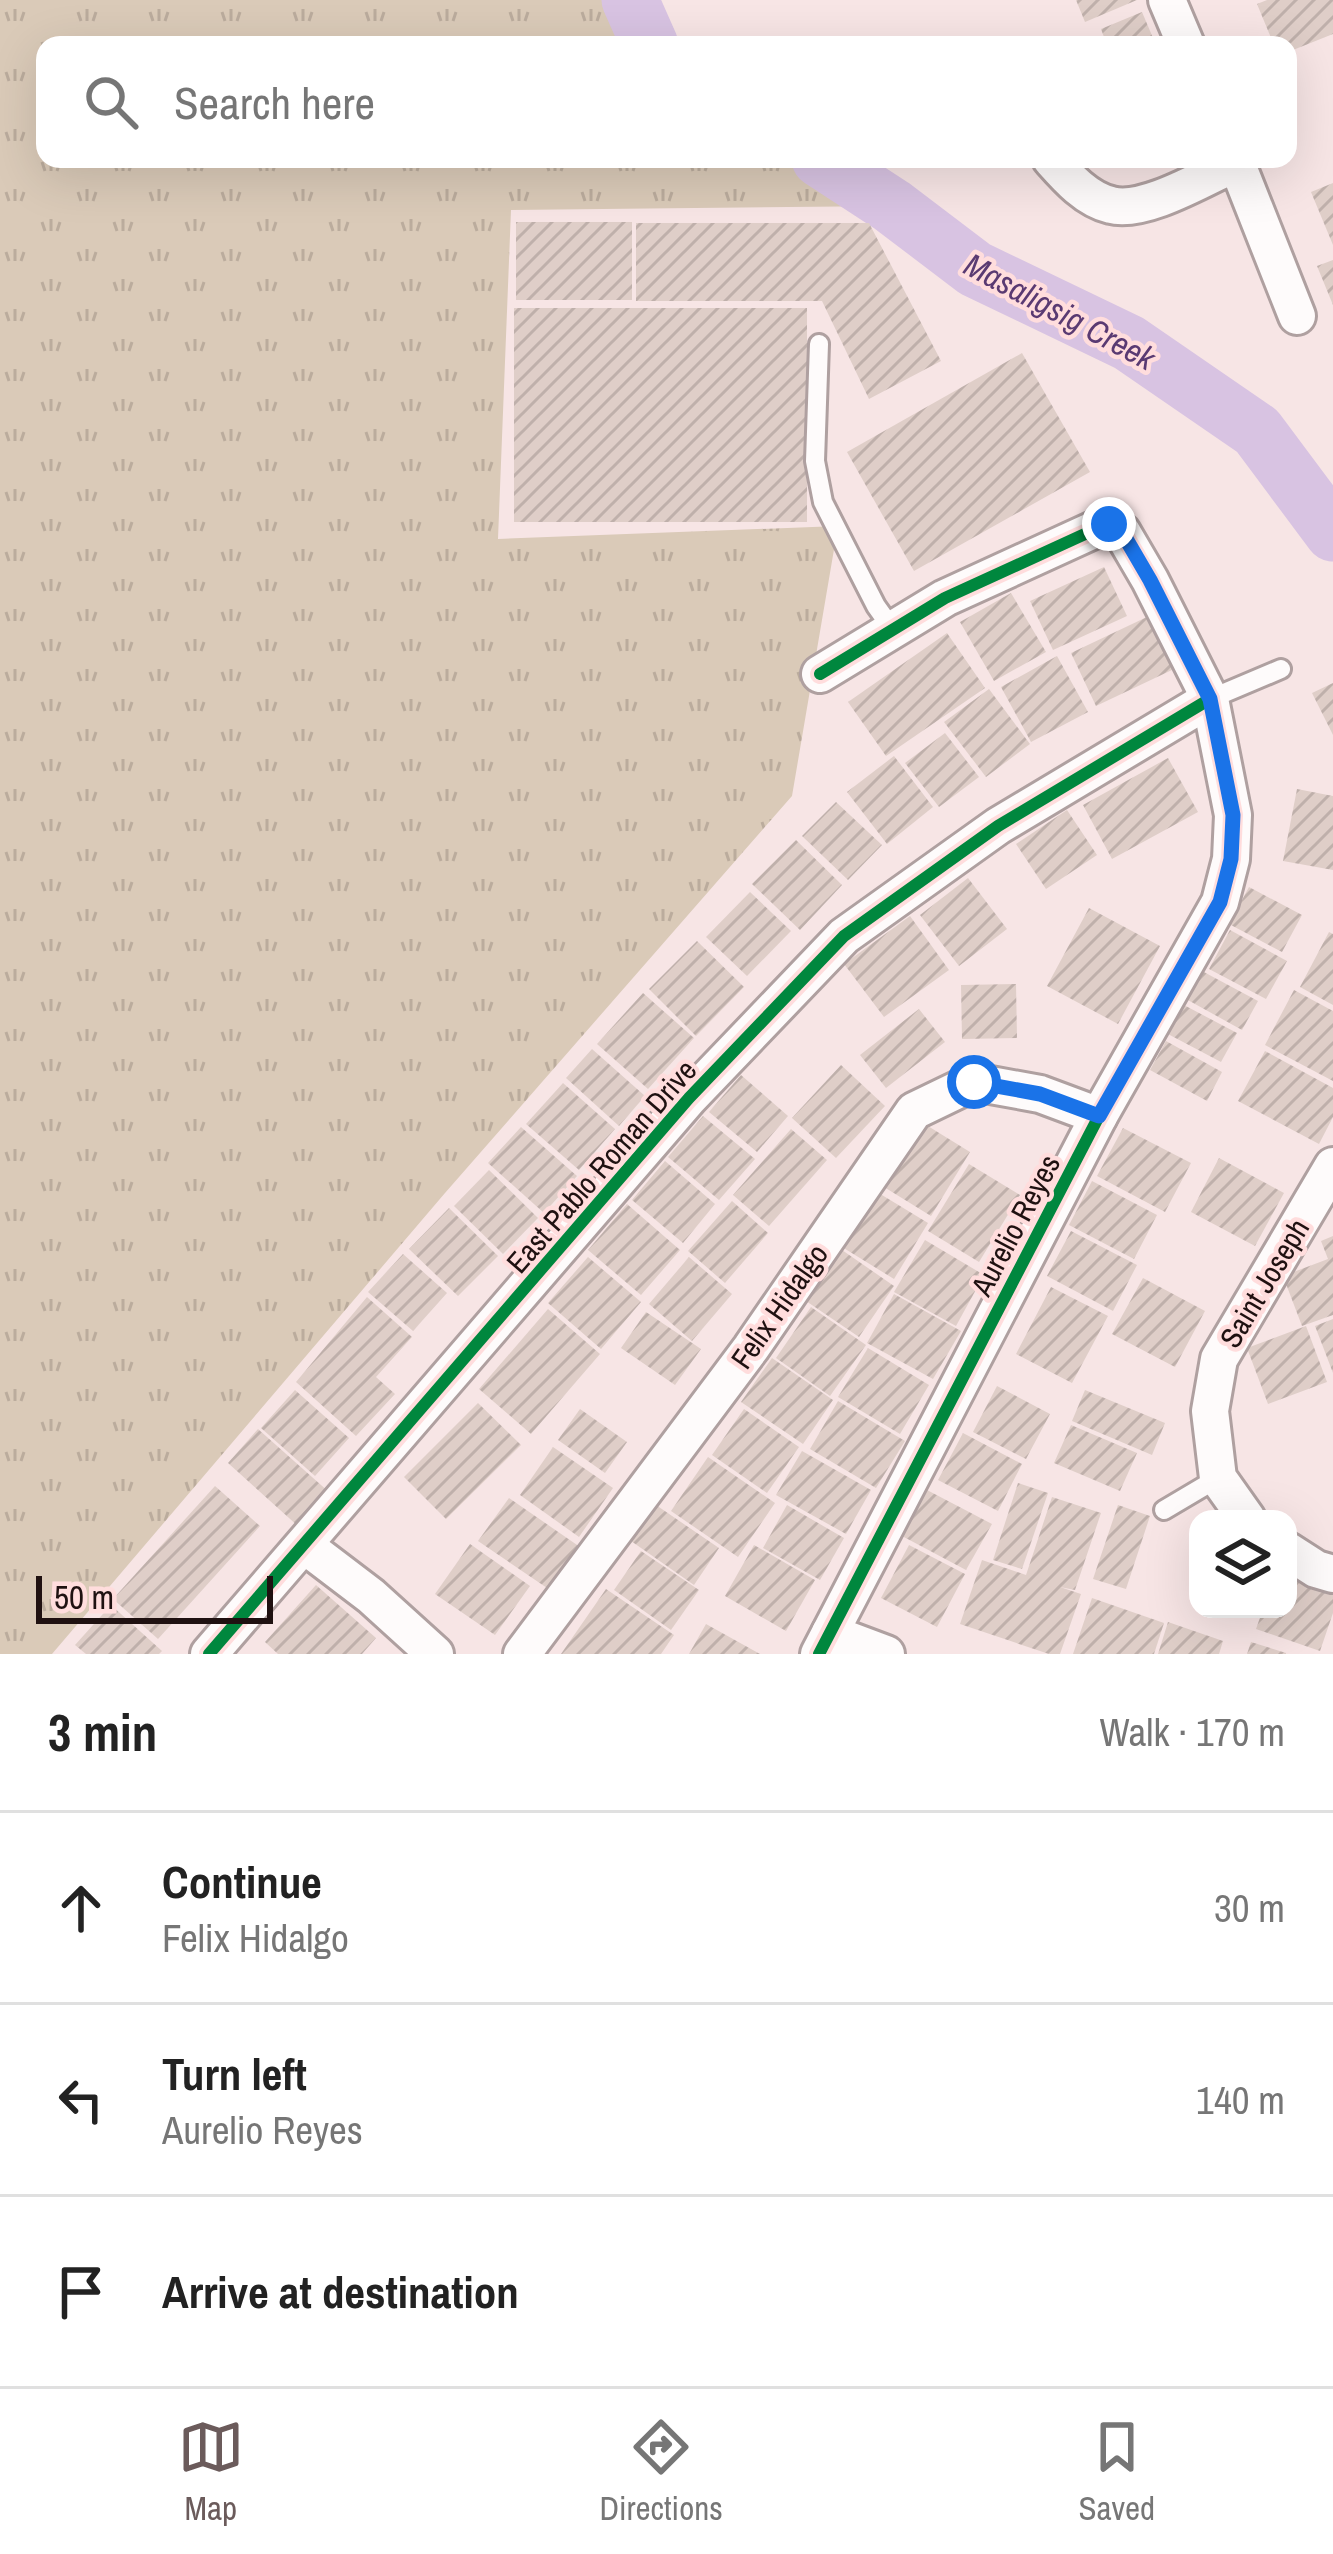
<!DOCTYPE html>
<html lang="en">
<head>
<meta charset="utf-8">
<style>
  body { margin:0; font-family:"Archivo Narrow",sans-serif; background:#f2f2f2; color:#222 }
  .controls { position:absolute; right:36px; bottom:36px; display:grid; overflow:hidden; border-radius:24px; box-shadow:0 12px 48px #0002 }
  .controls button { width:108px; height:108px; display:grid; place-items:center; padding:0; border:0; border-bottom:3px solid #e0e0e0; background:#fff; color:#222; font:60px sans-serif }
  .scale { position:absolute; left:36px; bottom:30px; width:237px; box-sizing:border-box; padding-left:12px; border:6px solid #1f1111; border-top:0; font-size:33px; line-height:42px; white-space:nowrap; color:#1f1111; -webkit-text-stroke:9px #fdd; paint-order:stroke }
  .stop { position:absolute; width:36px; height:36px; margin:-27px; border:9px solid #1a73e8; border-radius:50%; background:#fff }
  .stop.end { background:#1a73e8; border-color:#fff; box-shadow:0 3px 12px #0008 }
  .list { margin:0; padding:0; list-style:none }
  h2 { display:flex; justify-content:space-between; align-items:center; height:156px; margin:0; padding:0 48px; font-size:51px }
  h2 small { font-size:39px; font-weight:400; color:#767676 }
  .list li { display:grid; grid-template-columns:78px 1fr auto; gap:36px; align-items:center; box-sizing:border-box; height:192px; padding:0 48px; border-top:3px solid #e0e0e0 }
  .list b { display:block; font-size:45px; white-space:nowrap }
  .list p { margin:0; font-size:39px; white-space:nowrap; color:#767676 }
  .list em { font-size:39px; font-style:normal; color:#767676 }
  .icon { flex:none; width:66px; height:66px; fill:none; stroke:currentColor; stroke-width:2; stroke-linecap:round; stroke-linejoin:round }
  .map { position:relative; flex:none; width:1333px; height:1654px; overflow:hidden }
  .search { position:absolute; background:#fff; box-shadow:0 12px 48px #0002; left:36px; right:36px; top:36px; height:132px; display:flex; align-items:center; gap:30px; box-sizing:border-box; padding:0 42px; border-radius:24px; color:#767676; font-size:45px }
  .sheet { height:732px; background:#fff }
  nav { display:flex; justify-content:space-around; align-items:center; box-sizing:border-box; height:168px; border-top:3px solid #e0e0e0; background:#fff; font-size:33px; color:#767676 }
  nav a { display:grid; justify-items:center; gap:6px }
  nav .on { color:#6b5b5b }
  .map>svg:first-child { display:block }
</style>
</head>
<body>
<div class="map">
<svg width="1333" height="1654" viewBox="0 0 1333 1654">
  <defs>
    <pattern id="grass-tufts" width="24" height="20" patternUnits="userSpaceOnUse" patternTransform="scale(3)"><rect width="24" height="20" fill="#dacab8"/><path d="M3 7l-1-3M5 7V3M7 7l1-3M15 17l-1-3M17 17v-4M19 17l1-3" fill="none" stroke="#bbac9d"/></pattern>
    <pattern id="building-hatch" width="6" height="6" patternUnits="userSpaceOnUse" patternTransform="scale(3)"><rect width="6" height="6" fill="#dfcec8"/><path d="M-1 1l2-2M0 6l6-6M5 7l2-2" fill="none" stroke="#bfb0ab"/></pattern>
  </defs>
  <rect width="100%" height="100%" fill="#f7e5e5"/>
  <polygon fill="url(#grass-tufts)" points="0,0 630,0 650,45 45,45 45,159 820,159 892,206 511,210 498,539 838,526 792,796 445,1193 52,1654 0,1654"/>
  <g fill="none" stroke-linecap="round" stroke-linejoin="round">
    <g stroke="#d8c3e2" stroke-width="57">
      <polyline points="630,0 650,45"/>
      <polyline points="820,159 892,206 975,269 1129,343 1257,431 1333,533"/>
    </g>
  </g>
  <g fill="url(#building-hatch)">
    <polygon points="1076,0 1137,0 1085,22"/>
    <polygon points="1267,0 1333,0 1333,34 1288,52 1288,45 1274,45 1257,4"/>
    <polygon points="1142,12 1156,45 1107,45 1101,29"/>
    <polygon points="1333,183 1333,245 1311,192"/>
    <rect x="516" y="222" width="116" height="78"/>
    <polygon points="636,223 869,223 941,361 869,399 822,301 636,301"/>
    <polygon points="1333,260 1333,305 1317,266"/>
    <rect x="514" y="308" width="293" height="214"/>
    <polygon points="1022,353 1090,472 914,571 847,452"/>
    <polygon points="1104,567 1127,616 1053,650 1030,601"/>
    <polygon points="1011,593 1046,652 994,681 960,622"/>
    <polygon points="1149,616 1174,669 1096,706 1071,653"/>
    <polygon points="947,633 985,688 886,756 848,702"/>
    <polygon points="1057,656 1088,712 1031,742 1001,687"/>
    <polygon points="1333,683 1333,735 1312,693"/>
    <polygon points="989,689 1030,744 986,777 944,722"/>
    <polygon points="945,733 979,777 939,807 905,763"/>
    <polygon points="894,756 933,807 887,844 847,792"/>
    <polygon points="1168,758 1198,812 1112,859 1083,805"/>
    <polygon points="1297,789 1333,796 1333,870 1283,861"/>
    <polygon points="836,802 882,845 848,880 802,836"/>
    <polygon points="1067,810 1097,855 1046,889 1016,844"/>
    <polygon points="796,840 842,885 800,930 752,884"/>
    <polygon points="968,878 1007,929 959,966 920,915"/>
    <polygon points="1249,887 1302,915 1282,952 1229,924"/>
    <polygon points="750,892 791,931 747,976 706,937"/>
    <polygon points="1089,908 1160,946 1118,1024 1047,986"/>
    <polygon points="910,916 949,970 884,1017 844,964"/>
    <polygon points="1230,930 1287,961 1266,999 1209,969"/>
    <polygon points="1329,932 1333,934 1333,1005 1300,987"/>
    <polygon points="697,941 744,987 696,1036 649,989"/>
    <polygon points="1202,971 1258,1001 1242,1030 1186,999"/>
    <polygon points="1016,984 1017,1038 962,1039 961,985"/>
    <polygon points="1294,990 1333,1011 1333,1081 1265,1045"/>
    <polygon points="643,993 694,1038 648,1089 597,1044"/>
    <polygon points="1182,1004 1237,1033 1221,1062 1166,1033"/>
    <polygon points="919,1009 945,1042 886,1088 860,1055"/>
    <polygon points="1166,1041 1222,1072 1207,1101 1150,1070"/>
    <polygon points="592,1049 645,1096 619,1126 566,1078"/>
    <polygon points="1265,1051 1333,1088 1333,1117 1319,1144 1238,1101"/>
    <polygon points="841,1065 885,1106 836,1158 792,1118"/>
    <polygon points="741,1075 788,1116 757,1152 709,1112"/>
    <polygon points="563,1083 615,1129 579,1170 526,1124"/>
    <polygon points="703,1116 755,1159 719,1200 668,1157"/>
    <polygon points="923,1123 970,1152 931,1216 884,1187"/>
    <polygon points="521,1127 577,1176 544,1213 488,1163"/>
    <polygon points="1123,1128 1191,1163 1165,1212 1097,1176"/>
    <polygon points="791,1129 827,1160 769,1226 733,1195"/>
    <polygon points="1219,1158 1284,1193 1255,1246 1191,1212"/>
    <polygon points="665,1161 715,1204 683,1243 632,1200"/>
    <polygon points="969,1164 1020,1195 979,1262 928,1231"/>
    <polygon points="489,1170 538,1218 503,1254 454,1206"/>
    <polygon points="1092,1181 1157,1215 1134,1259 1069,1225"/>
    <polygon points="877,1192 928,1223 894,1279 842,1247"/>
    <polygon points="732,1201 768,1233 725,1283 688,1251"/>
    <polygon points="627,1204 680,1250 641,1295 588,1250"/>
    <polygon points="449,1208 498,1256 458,1296 409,1249"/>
    <polygon points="1071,1231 1137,1265 1113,1311 1047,1276"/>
    <polygon points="1333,1236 1333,1315 1302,1326 1283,1276 1328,1259 1321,1241"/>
    <polygon points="925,1240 984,1275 956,1326 894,1292"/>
    <polygon points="842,1250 894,1286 859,1337 806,1301"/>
    <polygon points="403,1254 447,1293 413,1331 368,1292"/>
    <polygon points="588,1257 641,1302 601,1349 548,1303"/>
    <polygon points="689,1257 732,1294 692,1341 649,1304"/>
    <polygon points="1143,1278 1205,1311 1175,1367 1112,1334"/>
    <polygon points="1051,1287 1108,1316 1072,1383 1016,1354"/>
    <polygon points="894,1294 961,1331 933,1379 867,1343"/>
    <polygon points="367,1297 412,1337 376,1377 395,1394 356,1436 296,1382"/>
    <polygon points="811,1307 866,1345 830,1396 776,1358"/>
    <polygon points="548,1309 600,1354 531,1434 479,1389"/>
    <polygon points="646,1312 701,1349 675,1385 621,1348"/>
    <polygon points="1333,1319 1333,1373 1315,1326"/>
    <polygon points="1306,1326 1327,1382 1268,1404 1247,1348"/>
    <polygon points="868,1348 929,1385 900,1434 838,1397"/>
    <polygon points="772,1358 833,1400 803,1444 741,1402"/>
    <polygon points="997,1386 1050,1414 1026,1459 973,1432"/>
    <polygon points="295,1390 349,1438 315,1476 261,1428"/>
    <polygon points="1085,1390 1165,1423 1152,1455 1072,1421"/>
    <polygon points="838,1401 905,1441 876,1488 810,1449"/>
    <polygon points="478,1403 521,1445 446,1519 404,1477"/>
    <polygon points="580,1409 627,1442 605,1473 558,1440"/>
    <polygon points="744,1409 799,1447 767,1493 712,1455"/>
    <polygon points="1071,1425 1137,1453 1120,1491 1054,1463"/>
    <polygon points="258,1429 330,1493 299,1527 228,1463"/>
    <polygon points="963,1433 1022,1464 998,1511 938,1480"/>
    <polygon points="553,1447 613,1488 579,1537 520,1495"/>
    <polygon points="802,1451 871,1490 846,1534 776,1495"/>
    <polygon points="708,1457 775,1503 738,1557 671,1511"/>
    <polygon points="1018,1483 1048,1493 1022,1569 993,1560"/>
    <polygon points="215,1486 260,1526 158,1639 113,1599"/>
    <polygon points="927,1490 992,1524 966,1570 902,1536"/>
    <polygon points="1052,1497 1101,1513 1075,1590 1060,1587 1081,1594 1060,1654 1049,1654 960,1624 982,1560 1026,1575"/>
    <polygon points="509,1498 580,1547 550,1590 478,1541"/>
    <polygon points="656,1505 719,1548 694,1585 631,1541"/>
    <polygon points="787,1505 844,1538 820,1580 763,1548"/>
    <polygon points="1118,1505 1150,1516 1126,1589 1093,1579"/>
    <polygon points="470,1544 530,1586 495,1635 435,1594"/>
    <polygon points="754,1545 815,1580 786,1631 725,1596"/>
    <polygon points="909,1545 965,1574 937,1627 881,1598"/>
    <polygon points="641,1551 699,1590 671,1630 614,1590"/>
    <polygon points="1288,1563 1333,1579 1333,1613 1320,1651 1256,1629 1263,1609 1288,1609"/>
    <polygon points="316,1585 376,1638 362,1654 278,1654 265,1642"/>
    <polygon points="606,1589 674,1635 661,1654 561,1654"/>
    <polygon points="1092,1598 1164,1623 1154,1654 1073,1654"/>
    <polygon points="111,1605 162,1651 159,1654 86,1654 75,1645"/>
    <polygon points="1168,1622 1223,1641 1219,1654 1158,1654"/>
    <polygon points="706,1624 760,1654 689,1654"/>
    <polygon points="1251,1642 1286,1653 1286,1654 1247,1654"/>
  </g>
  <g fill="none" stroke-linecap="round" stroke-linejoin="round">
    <defs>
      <g id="lane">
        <polyline points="819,344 815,461 823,502 876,606 893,630"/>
        <polyline points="1210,699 1281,669"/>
        <polyline points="1164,1510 1218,1478"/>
      </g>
      <g id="street">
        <polyline points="1167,0 1186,45"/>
        <path d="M1051 159C1067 177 1086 199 1111 205 1144 214 1205 177 1236 163"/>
        <polyline points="1235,159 1297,316"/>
        <polyline points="1247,1519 1218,1478 1210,1411 1219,1359 1333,1166"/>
        <polyline points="304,1545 371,1596 435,1654"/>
        <polyline points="1288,1551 1316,1569 1333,1574"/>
        <polyline points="830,1633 886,1654"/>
        <polyline points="209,1654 689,1098 844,936 998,826 1210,699"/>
        <polyline points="522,1654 751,1348 914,1111 974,1082 1040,1094 1099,1116"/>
        <polyline points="819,1654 1099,1116 1220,902 1231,859 1233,815 1210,699 1150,580 1122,532 1109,523 945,598 820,674"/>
      </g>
    </defs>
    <use href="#lane" stroke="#afa0a0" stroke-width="24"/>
    <use href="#street" stroke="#afa0a0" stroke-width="42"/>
    <use href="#lane" stroke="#fefbfb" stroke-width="18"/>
    <use href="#street" stroke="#fefbfb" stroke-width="36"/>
    <defs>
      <g id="cycleway">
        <polyline points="209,1654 689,1098 844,936 998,826 1210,699"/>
        <polyline points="819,1654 1099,1116 1220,902 1231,859 1233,815 1210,699 1150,580 1122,532 1109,523 945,598 820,674"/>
      </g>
    </defs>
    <use href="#cycleway" stroke="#fdd" stroke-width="20"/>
    <use href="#cycleway" stroke="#00873e" stroke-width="12"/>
  </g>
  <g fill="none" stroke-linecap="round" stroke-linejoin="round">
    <polyline stroke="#1a73e8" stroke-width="15" points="974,1082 1040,1094 1099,1116 1220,902 1231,859 1233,815 1210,699 1150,580 1122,532 1109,524"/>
  </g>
  <g text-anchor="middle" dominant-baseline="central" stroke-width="9" stroke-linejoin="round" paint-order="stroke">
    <g font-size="30" fill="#1f1111" stroke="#fdd">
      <text transform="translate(601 1166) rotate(-49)">East Pablo Roman Drive</text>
      <text transform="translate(1015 1225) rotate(-62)">Aurelio Reyes</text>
      <text transform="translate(1264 1283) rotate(-59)">Saint Joseph</text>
      <text transform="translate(779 1306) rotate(-55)">Felix Hidalgo</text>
    </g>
    <g font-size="33" font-style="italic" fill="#5a3a72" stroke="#fdd">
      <text transform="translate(1060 311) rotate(28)">Masaligsig Creek</text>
    </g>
  </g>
</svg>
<div class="controls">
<button><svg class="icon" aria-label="layers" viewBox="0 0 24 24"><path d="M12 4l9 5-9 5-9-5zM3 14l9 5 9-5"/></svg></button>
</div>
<div class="scale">50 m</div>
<div class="stop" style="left:974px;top:1082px"></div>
<div class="stop end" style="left:1109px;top:524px"></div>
<div class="search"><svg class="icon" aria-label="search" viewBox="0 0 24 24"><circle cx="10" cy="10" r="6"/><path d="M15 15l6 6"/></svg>Search here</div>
</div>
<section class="sheet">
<h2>3 min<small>Walk · 170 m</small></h2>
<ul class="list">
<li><svg class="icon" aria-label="ahead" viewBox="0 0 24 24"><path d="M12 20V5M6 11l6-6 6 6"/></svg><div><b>Continue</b><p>Felix Hidalgo</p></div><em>30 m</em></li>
<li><svg class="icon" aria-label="left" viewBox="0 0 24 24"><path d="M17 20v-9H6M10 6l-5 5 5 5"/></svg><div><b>Turn left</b><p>Aurelio Reyes</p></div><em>140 m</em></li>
<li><svg class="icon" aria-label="arrive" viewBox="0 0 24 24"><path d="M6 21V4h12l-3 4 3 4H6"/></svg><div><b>Arrive at destination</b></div></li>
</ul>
</section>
<nav>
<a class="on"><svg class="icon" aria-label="map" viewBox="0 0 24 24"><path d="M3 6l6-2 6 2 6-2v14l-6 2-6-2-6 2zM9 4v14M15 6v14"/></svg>Map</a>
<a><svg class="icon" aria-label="directions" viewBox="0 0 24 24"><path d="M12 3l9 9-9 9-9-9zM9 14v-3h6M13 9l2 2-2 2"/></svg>Directions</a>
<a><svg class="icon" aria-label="saved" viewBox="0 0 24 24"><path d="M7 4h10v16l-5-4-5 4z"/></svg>Saved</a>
</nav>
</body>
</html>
